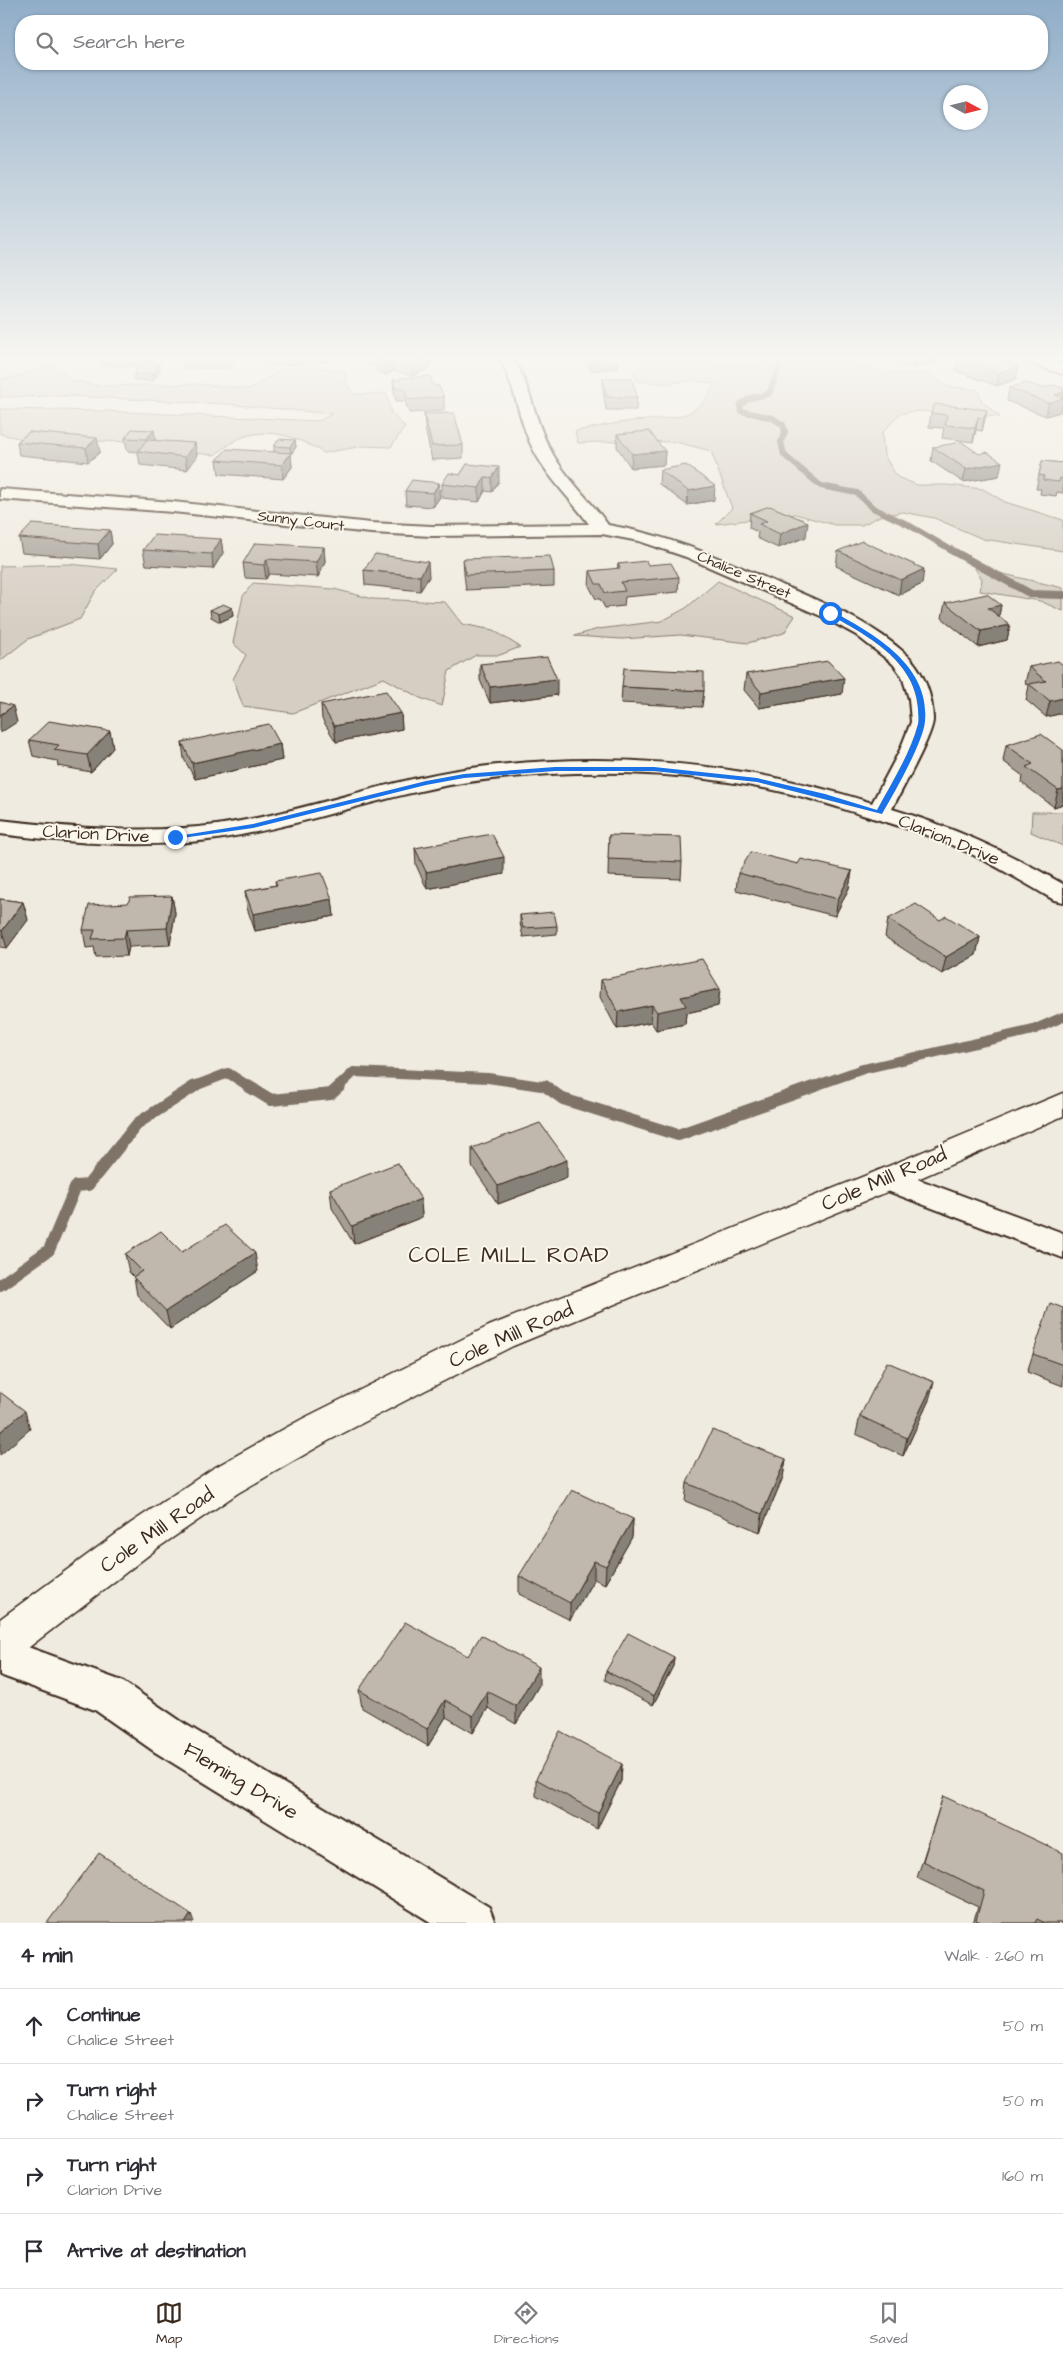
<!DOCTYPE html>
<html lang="en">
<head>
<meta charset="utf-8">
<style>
  body { margin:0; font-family:"Architects Daughter",sans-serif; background:#f7f7f7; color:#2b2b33 }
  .compass { position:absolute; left:943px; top:85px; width:45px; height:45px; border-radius:50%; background:#fff; box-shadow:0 1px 4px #0004; rotate:97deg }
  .stop { position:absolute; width:15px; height:15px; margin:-11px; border:4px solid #1a73e8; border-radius:50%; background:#fff }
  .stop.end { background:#1a73e8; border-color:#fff; box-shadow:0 1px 5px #0008 }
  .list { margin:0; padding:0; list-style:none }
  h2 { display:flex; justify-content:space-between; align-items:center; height:65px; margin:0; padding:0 20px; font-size:21px }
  h2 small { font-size:16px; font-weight:400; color:#7c7c81 }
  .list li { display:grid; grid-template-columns:32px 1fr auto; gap:15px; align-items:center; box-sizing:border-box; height:75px; padding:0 20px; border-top:1px solid #e1e1e2 }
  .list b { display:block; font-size:19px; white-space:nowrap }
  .list p { margin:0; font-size:16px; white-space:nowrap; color:#7c7c81 }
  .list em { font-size:16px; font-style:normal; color:#7c7c81 }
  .icon { flex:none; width:28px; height:28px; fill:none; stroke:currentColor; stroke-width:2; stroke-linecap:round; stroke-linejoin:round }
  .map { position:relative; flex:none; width:1063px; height:1923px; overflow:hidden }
  .search { position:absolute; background:#fff; box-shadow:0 1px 4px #0004; left:15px; right:15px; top:15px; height:55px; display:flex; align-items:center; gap:12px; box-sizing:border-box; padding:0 18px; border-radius:20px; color:#7c7c81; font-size:19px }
  .sheet { height:365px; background:#fff }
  nav { display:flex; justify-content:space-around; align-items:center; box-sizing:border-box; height:70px; border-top:1px solid #e1e1e2; background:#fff; font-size:14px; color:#7c7c81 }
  nav a { display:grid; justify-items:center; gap:2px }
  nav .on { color:#3b2a1e }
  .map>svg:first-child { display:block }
</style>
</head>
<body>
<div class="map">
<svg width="1063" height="1923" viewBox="0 0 1063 1923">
  <rect width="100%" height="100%" fill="#f0ebe0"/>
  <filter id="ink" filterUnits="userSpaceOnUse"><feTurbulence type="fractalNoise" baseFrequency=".02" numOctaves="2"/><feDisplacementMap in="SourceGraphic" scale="10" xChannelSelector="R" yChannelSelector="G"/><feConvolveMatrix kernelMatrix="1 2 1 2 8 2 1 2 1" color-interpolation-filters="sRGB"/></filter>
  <g filter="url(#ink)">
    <g fill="#d5cec3" stroke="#887c70">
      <path d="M644 360H685L760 367 764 360H841L894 374 929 373 946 386 978 390 982 401 1000 417 917 411 899 414 882 433 884 455 897 477 917 485H947L983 489 1005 502 1063 520V551L983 539 934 518 903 512 880 516 862 525H835L795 514 716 524 732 508 711 451 676 442 628 441 578 443 575 431C594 428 614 423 633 421 667 418 700 422 714 384L692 380 668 384 638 381 633 372Z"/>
      <path d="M55 364 70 380 99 386 198 384 250 389 282 369 317 367 345 372V383L354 394H387L391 413 405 427 391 447 363 446 324 453C299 438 272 427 243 437 233 440 223 450 214 455L197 453 174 443 24 439 0 434V409L104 411 319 421 332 414 226 404 68 396 0 397V379L16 377Z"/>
      <polygon points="69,564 118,569 95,592 80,619 28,639 0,661 0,566"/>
      <polygon points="974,567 1063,588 1063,611 1040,601 980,591 982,579"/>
      <polygon points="718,581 795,616 784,633 748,643 680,635 622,639 574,636 598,629 662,621 686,608"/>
      <polygon points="253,583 334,589 373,599 445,602 462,624 493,630 520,647 500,655 476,655 449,671 442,706 420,698 384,678 293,713 243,706 233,679 246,655 233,643 243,596"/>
      <polygon points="1032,812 1063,812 1063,846 1031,832"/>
    </g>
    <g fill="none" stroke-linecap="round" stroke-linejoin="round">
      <polyline stroke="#7f7367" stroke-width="6" points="779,360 781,361 769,394 750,398 740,405 741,411 773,418 783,425 785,432 781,442 784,455 821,486 857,493 873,508 907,524 953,551"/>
      <polyline stroke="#7f7367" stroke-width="8" points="951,550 1031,594 1063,595"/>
      <g stroke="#7f7367" stroke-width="10">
        <polyline points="192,1087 228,1073 250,1087"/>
        <polyline points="338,1087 354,1072 488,1078 548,1087"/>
        <polyline points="812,1087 863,1069 1033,1030 1063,1017"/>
      </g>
      <g stroke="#7f7367" stroke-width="12">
        <polyline points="248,1086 271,1100 331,1094 340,1086"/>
        <polyline points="545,1086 563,1099 678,1135 816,1086"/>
        <polyline points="0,1285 49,1250 76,1186 88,1185 138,1123 195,1086"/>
      </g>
      <defs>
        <g id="street">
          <path d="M500 360H514C531 387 534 418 548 445 562 475 589 498 608 525 668 535 719 558 775 582 821 602 869 620 907 655 924 671 933 697 933 720 932 737 901 791 892 809 955 828 1006 851 1063 884V902L1054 900C1020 880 985 859 949 844 922 832 893 824 866 816 840 808 814 799 787 793 683 769 568 767 462 783 379 796 300 827 217 839 145 849 72 843 0 834V820C72 828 144 834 217 825 301 813 380 782 464 769 601 750 741 761 872 803L900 750 911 722 909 699 902 676 893 664 856 635 823 617 686 557 639 541 602 534 432 536 371 533 173 512 0 499V489L173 502 371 523 432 526 589 524C570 498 546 476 532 447 518 418 516 387 500 360Z"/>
          <polygon points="1027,360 1047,360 1063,365 1063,374 1029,363"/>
          <polygon points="888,1168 1063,1233 1063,1258 877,1187 873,1179 877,1171"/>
          <polygon points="0,1637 122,1681 185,1724 489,1907 495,1923 432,1923 155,1752 95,1710 0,1675"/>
        </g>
        <polygon id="secondary" points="1063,1093 1063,1116 899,1187 513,1346 422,1392 328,1441 238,1493 159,1547 15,1658 0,1663 0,1619 131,1523 212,1469 302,1419 396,1372 489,1326 877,1171"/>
      </defs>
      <use href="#street" stroke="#3b2a1e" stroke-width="4"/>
      <use href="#secondary" stroke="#3b2a1e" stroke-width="3"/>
      <use href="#street" fill="#fbf7ec" fill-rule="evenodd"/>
      <use href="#secondary" fill="#fbf7ec" fill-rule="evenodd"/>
    </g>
    <g fill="#a59e95" stroke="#3b2a1e">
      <polygon points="101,360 153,360 150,364 160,370 153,381 134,380 134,374 139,366 102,365"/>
      <polygon points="183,360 233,360 231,368 185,369"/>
      <polygon points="268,360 329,360 329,362 269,366"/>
      <polygon points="367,360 431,360 431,367 412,376 394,371 386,375 377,372 376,367 368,365"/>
      <polygon points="583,360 618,360 618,368 591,371"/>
      <polygon points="887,360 941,360 914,368"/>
      <polygon points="958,360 999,360 1018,366 1016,379 997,386 956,371"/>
      <polygon points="400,378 434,386 444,397 444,411 409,413 405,401 396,401 394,393 393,380 401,380"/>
      <polygon points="603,378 637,397 636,410 606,410 603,391"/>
      <polygon points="1009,388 1063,388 1063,405 1062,405 1060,412 1046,416 1007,401"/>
      <polygon points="987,410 982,431 976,430 973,442 942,438 944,428 929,427 931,413"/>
      <polygon points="424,414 463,445 463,458 432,460 425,428"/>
      <polygon points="132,429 156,441 195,443 197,457 187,470 140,465 138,452 127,451 125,438"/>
      <polygon points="29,432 100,452 88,462 19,455 17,442"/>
      <polygon points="617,434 665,451 664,465 631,468 617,447"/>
      <polygon points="295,440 296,447 291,454 292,467 283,479 219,474 217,460 274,452 274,446"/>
      <polygon points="933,447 999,476 963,482 931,461"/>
      <polygon points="1042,461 1063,463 1063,493 1057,492 1056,496 1040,494 1041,489 1036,489"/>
      <polygon points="467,464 499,481 492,492 485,491 479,502 442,498 442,484 460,475"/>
      <polygon points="660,470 714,500 687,505 659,484"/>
      <polygon points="439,483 440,497 433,507 406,505 405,491"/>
      <polygon points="750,513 806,537 778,548 757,538 758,532 749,528"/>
      <polygon points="110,530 112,544 100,559 22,553 19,538"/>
      <polygon points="221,539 223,553 213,569 146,565 143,550"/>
      <polygon points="324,547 325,562 318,577 269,574 266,579 245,578 243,563"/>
      <polygon points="838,551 922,584 899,595 836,566"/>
      <polygon points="463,559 554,571 554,586 466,590 464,574"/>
      <polygon points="618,564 648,565 679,577 678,592 625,597 624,606 605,608 600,599 596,599 589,586 590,571 617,569"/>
      <polygon points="364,570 429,577 420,591 365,585"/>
      <polygon points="945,603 1001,605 999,616 1010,625 1007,640 978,647 942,618"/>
      <polygon points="232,608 233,616 220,622 211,617 210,610"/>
      <polygon points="480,664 557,695 490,703 480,680"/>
      <polygon points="1063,665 1063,713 1046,717 1026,700 1029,686 1025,683 1029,667"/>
      <polygon points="746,674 842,694 759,708 744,690"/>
      <polygon points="622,687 704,691 702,707 621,703"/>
      <polygon points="321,704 401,713 402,729 336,742 322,719"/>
      <polygon points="110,731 113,748 91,772 58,766 57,761 33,756 29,740"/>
      <polygon points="182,742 280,744 282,760 195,779 184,759"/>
      <polygon points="1006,745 1063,750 1063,804 1054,807 1022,783 1023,776 1003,761"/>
      <polygon points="609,835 682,862 681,879 608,876"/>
      <polygon points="415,848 504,874 427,889 416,865"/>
      <polygon points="798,864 852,871 849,888 835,916 736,890 738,873"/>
      <polygon points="275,881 332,899 334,916 255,931 247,908 245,891 276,885"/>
      <polygon points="172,896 175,913 170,945 129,947 127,956 96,957 94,947 86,948 83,930 128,903"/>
      <polygon points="0,899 23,902 28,920 7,948 0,947"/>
      <polygon points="520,915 557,926 557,934 523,937 520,923"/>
      <polygon points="888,919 940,920 980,937 976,955 942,974 885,937"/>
      <polygon points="601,980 720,989 718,1006 686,1013 685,1024 656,1030 651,1022 617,1029 600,997"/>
      <polygon points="472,1148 567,1178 498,1204 472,1166"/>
      <polygon points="330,1189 421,1199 422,1217 354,1244 332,1208"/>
      <polygon points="182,1252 258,1271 170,1329 137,1295 134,1277 129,1272 125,1254"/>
      <polygon points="1063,1308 1063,1386 1027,1372 1033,1354"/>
      <polygon points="929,1400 903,1456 856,1434 860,1416"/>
      <polygon points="786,1459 783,1477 760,1532 685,1501 687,1483"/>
      <polygon points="633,1519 632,1537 605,1584 594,1579 570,1620 519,1594 519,1576"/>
      <polygon points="468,1656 539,1685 516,1724 488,1708 473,1733 446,1717 428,1746 362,1708 359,1690"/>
      <polygon points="674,1657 673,1666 653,1705 605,1680 606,1671"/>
      <polygon points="622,1764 621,1781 597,1829 536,1796 536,1779"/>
      <polygon points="943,1796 1063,1923 973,1923 978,1907 917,1878"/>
    </g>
    <g fill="#868179" stroke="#3b2a1e">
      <polygon points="147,360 153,360 148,366"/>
      <polygon points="230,360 233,360 231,368"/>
      <polygon points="391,360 393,360 394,371 386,375 385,362"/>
      <polygon points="420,360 431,360 431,367 412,376 411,363"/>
      <polygon points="591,360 618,360 618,368 591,371"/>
      <polygon points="915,360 941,360 914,368"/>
      <polygon points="159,364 160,370 153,381 152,374"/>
      <polygon points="1018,366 1016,379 997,386 999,373"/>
      <polygon points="1063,392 1063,405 1062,405 1060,412 1046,416 1048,403 1055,395"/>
      <polygon points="987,410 984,423 982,431 984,418"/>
      <polygon points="978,417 976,430 973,442 975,428"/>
      <polygon points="154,430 156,443 148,452 146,439"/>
      <polygon points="97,438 100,452 88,462 86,448"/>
      <polygon points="295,440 296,447 291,454 292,467 283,479 282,465 291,454 290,447"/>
      <polygon points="195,443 197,457 187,470 185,457"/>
      <polygon points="665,451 664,465 631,468 632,454"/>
      <polygon points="1002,462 999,476 963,482 966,469"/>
      <polygon points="499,467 499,481 492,492 492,478"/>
      <polygon points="485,477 485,491 479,502 479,488"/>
      <polygon points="439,483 440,497 433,507 433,493"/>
      <polygon points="715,486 714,500 687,505 688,491"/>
      <polygon points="808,522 806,537 778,548 780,534"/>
      <polygon points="110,530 112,544 100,559 98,544"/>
      <polygon points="221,539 223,553 213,569 212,554"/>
      <polygon points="324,547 325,562 318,577 316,562"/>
      <polygon points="267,559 269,574 266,579 264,565"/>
      <polygon points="428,562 429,577 420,591 420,576"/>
      <polygon points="924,569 922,584 899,595 901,580"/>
      <polygon points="1001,605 998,620 988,608"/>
      <polygon points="232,608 233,616 220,622 219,614"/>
      <polygon points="1010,625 1007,640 978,647 981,631"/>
      <polygon points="844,678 842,694 759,708 761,692"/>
      <polygon points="557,679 557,695 490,703 490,687"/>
      <polygon points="1063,698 1063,713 1046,717 1050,701"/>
      <polygon points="13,706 17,722 0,733 0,715"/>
      <polygon points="401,713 402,729 336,742 334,726"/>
      <polygon points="110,731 113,748 91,772 87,755"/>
      <polygon points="280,744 282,760 195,779 192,763"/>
      <polygon points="1063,789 1063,804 1054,807 1058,790"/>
      <polygon points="504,857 504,874 427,889 426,872"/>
      <polygon points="852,871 849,888 835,916 838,899"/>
      <polygon points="172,896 175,913 170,945 167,928"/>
      <polygon points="332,899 334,916 255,931 253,914"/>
      <polygon points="23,902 28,920 7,948 2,931"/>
      <polygon points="126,930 129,947 127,956 124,938"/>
      <polygon points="980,937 976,955 942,974 946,957"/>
      <polygon points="720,989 718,1006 686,1013 685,1024 656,1030 657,1012 681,997"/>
      <polygon points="652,1005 651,1022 617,1029 618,1012"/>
      <polygon points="567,1160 567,1178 498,1204 498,1186"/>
      <polygon points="421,1199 422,1217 354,1244 352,1226"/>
      <polygon points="255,1253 258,1271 170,1329 166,1311"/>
      <polygon points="934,1382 929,1400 903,1456 907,1438"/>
      <polygon points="25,1411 30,1429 0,1455 0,1432"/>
      <polygon points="786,1459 783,1477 760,1532 762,1514"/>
      <polygon points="633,1519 632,1537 605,1584 606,1566"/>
      <polygon points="594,1561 594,1579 570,1620 570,1603"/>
      <polygon points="674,1657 673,1666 653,1705 654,1696"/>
      <polygon points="539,1667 539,1685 516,1724 516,1706"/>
      <polygon points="487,1691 488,1708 473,1733 473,1716"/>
      <polygon points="445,1700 446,1717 428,1746 427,1729"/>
      <polygon points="622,1764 621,1781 597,1829 598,1813"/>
      <polygon points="191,1914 194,1922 193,1923 185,1923"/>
    </g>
    <g fill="#c0b8ad" stroke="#3b2a1e">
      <polygon points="377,360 391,360 385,362"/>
      <polygon points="397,360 420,360 411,363"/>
      <polygon points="962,360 999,360 1018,366 999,373"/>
      <polygon points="141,363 159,364 152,374 134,374"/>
      <polygon points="430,376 434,386 439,386 444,397 408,400 404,388 395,388 393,380 401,380 400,378"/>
      <polygon points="603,378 632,378 637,397 607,397"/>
      <polygon points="1027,383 1042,388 1053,385 1063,388 1063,392 1055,395 1063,398 1048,403 1009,388"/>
      <polygon points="935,404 987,410 984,418 978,417 975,428 945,425 947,415 931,413"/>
      <polygon points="454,413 463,445 432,446 424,414"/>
      <polygon points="132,429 154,430 146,439 125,438"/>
      <polygon points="649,431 665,451 632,454 617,434"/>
      <polygon points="29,432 97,438 86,448 17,442"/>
      <polygon points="279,439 295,440 290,447 274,446"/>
      <polygon points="147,440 195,443 185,457 138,451"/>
      <polygon points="962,442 979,454 987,452 1002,462 966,469 933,447"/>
      <polygon points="227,449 291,453 282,465 217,460"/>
      <polygon points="1042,461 1063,463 1063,479 1060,478 1059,482 1043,480 1044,476 1039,475"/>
      <polygon points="467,464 499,467 492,478 485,477 479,488 442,484 449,473 460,475"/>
      <polygon points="686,465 715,486 688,491 660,470"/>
      <polygon points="412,480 439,483 433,493 405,491"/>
      <polygon points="770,506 808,522 780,534 759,524 767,521 750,513"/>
      <polygon points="32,524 110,530 98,544 19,538"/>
      <polygon points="154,535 221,539 212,554 143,550"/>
      <polygon points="862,541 924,569 901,580 838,551"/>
      <polygon points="255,543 324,547 316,562 267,559 264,565 243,563"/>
      <polygon points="375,554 428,562 420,576 364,570"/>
      <polygon points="550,556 554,571 466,575 463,559"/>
      <polygon points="646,561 648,565 671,563 679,577 621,582 625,591 605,593 601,584 596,584 590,571 620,568 618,564"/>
      <polygon points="987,594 1001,605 988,608 1010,625 981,631 945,603"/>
      <polygon points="223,604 232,608 219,614 210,610"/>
      <polygon points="547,657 557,679 490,687 480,664"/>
      <polygon points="828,661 844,678 761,692 746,674"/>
      <polygon points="1058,661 1063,665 1063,698 1050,701 1029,684 1046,681 1029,667"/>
      <polygon points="624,668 704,672 704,691 622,687"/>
      <polygon points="386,691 401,713 334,726 321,704"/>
      <polygon points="0,702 13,706 0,715"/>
      <polygon points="49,721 110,731 87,755 54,750 59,745 29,740"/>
      <polygon points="269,724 280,744 192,763 182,742"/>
      <polygon points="1041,734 1063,750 1063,789 1058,790 1026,767 1033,764 1006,745"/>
      <polygon points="492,834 504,857 426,872 415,848"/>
      <polygon points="609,835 681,837 682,862 608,859"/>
      <polygon points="751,852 798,864 801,859 852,871 838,899 738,873"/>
      <polygon points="322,873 332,899 253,914 245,891 277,885 275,881"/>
      <polygon points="172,896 167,928 126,930 124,938 92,939 95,930 83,930 89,905 128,903 130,897"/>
      <polygon points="0,899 23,902 2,931 0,930"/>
      <polygon points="916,904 940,920 946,916 980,937 946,957 888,919"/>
      <polygon points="554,912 557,926 523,928 520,915"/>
      <polygon points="702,959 720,989 681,997 686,1006 657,1012 652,1005 618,1012 601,980"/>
      <polygon points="540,1123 567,1160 498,1186 472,1148"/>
      <polygon points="398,1163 421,1199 352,1226 330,1189"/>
      <polygon points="225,1225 255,1253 166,1311 133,1277 142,1271 125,1254 161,1231 182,1252"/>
      <polygon points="1050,1303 1063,1308 1063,1365 1033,1354"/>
      <polygon points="887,1362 934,1382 907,1438 860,1416"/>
      <polygon points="0,1392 25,1411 0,1432"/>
      <polygon points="712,1430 786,1459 762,1514 687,1483"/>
      <polygon points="572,1490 633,1519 606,1566 594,1561 570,1603 519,1576"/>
      <polygon points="405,1622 468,1656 481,1635 539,1667 516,1706 487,1691 473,1716 445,1700 427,1729 359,1690"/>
      <polygon points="628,1633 674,1657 654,1696 606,1671"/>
      <polygon points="560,1731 622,1764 598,1813 536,1779"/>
      <polygon points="943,1796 1063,1853 1063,1923 1045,1923 1037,1919 1035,1923 983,1923 976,1920 984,1891 923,1861"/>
      <polygon points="99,1853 191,1914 185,1923 47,1923"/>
    </g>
  </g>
  <linearGradient id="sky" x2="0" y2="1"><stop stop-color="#90adc8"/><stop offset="0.57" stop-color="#f8f6f1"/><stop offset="1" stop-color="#f8f6f1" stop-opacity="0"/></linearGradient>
  <rect width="1063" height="629" fill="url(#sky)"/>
  <path fill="#1a73e8" d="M828 611H832C874 634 930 665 925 721 924 741 893 795 882 814L757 782 654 771H555L464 778 426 785 253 828 175 839 171 837 253 824 426 781 464 774 555 767H654L757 778 825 794 877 810C892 782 910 754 918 724 919 719 918 713 918 709 915 660 866 635 828 614Z"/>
  <g text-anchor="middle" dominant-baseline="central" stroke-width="4" stroke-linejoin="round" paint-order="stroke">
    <g font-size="15" fill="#3b2a1e" stroke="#fbf7ec">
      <text transform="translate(301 521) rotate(7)">Sunny Court</text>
      <text transform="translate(744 575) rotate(23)">Chalice Street</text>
    </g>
    <g font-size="18" fill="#3b2a1e" stroke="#fbf7ec">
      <text transform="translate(96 834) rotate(3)">Clarion Drive</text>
      <text transform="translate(949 840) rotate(22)">Clarion Drive</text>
    </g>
    <g font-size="21" fill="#3b2a1e" stroke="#fbf7ec">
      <text transform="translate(884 1179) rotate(-23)">Cole Mill Road</text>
      <text transform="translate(511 1335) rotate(-24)">Cole Mill Road</text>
      <text transform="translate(157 1530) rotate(-35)">Cole Mill Road</text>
      <text transform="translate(241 1781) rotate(31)">Fleming Drive</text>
    </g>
    <g font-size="22" letter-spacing="1" fill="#3b2a1e" stroke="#fbf7ec">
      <text x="509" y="1255">COLE MILL ROAD</text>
    </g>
  </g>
</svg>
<svg class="compass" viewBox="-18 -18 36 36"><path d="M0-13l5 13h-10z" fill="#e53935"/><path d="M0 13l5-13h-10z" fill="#7c7c81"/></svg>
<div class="stop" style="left:830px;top:613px"></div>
<div class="stop end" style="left:175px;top:837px"></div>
<div class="search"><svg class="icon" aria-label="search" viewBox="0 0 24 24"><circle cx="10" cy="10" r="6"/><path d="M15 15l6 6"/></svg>Search here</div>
</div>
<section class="sheet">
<h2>4 min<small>Walk · 260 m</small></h2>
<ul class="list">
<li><svg class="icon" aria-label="ahead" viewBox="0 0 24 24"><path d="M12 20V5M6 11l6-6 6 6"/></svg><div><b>Continue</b><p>Chalice Street</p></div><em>50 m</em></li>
<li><svg class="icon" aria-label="right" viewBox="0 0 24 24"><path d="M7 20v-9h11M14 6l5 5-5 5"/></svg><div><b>Turn right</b><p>Chalice Street</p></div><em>50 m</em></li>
<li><svg class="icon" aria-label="right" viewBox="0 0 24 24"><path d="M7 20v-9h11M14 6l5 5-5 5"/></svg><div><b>Turn right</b><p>Clarion Drive</p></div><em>160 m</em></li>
<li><svg class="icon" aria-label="arrive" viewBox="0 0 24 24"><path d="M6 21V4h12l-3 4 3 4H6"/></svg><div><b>Arrive at destination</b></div></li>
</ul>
</section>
<nav>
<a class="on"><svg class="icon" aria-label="map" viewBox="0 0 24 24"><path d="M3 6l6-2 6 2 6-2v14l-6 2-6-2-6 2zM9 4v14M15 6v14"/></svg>Map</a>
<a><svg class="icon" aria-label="directions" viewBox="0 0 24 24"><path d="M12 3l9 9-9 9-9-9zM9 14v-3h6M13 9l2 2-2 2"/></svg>Directions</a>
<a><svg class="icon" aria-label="saved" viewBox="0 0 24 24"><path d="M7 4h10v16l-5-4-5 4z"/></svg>Saved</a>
</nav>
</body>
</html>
